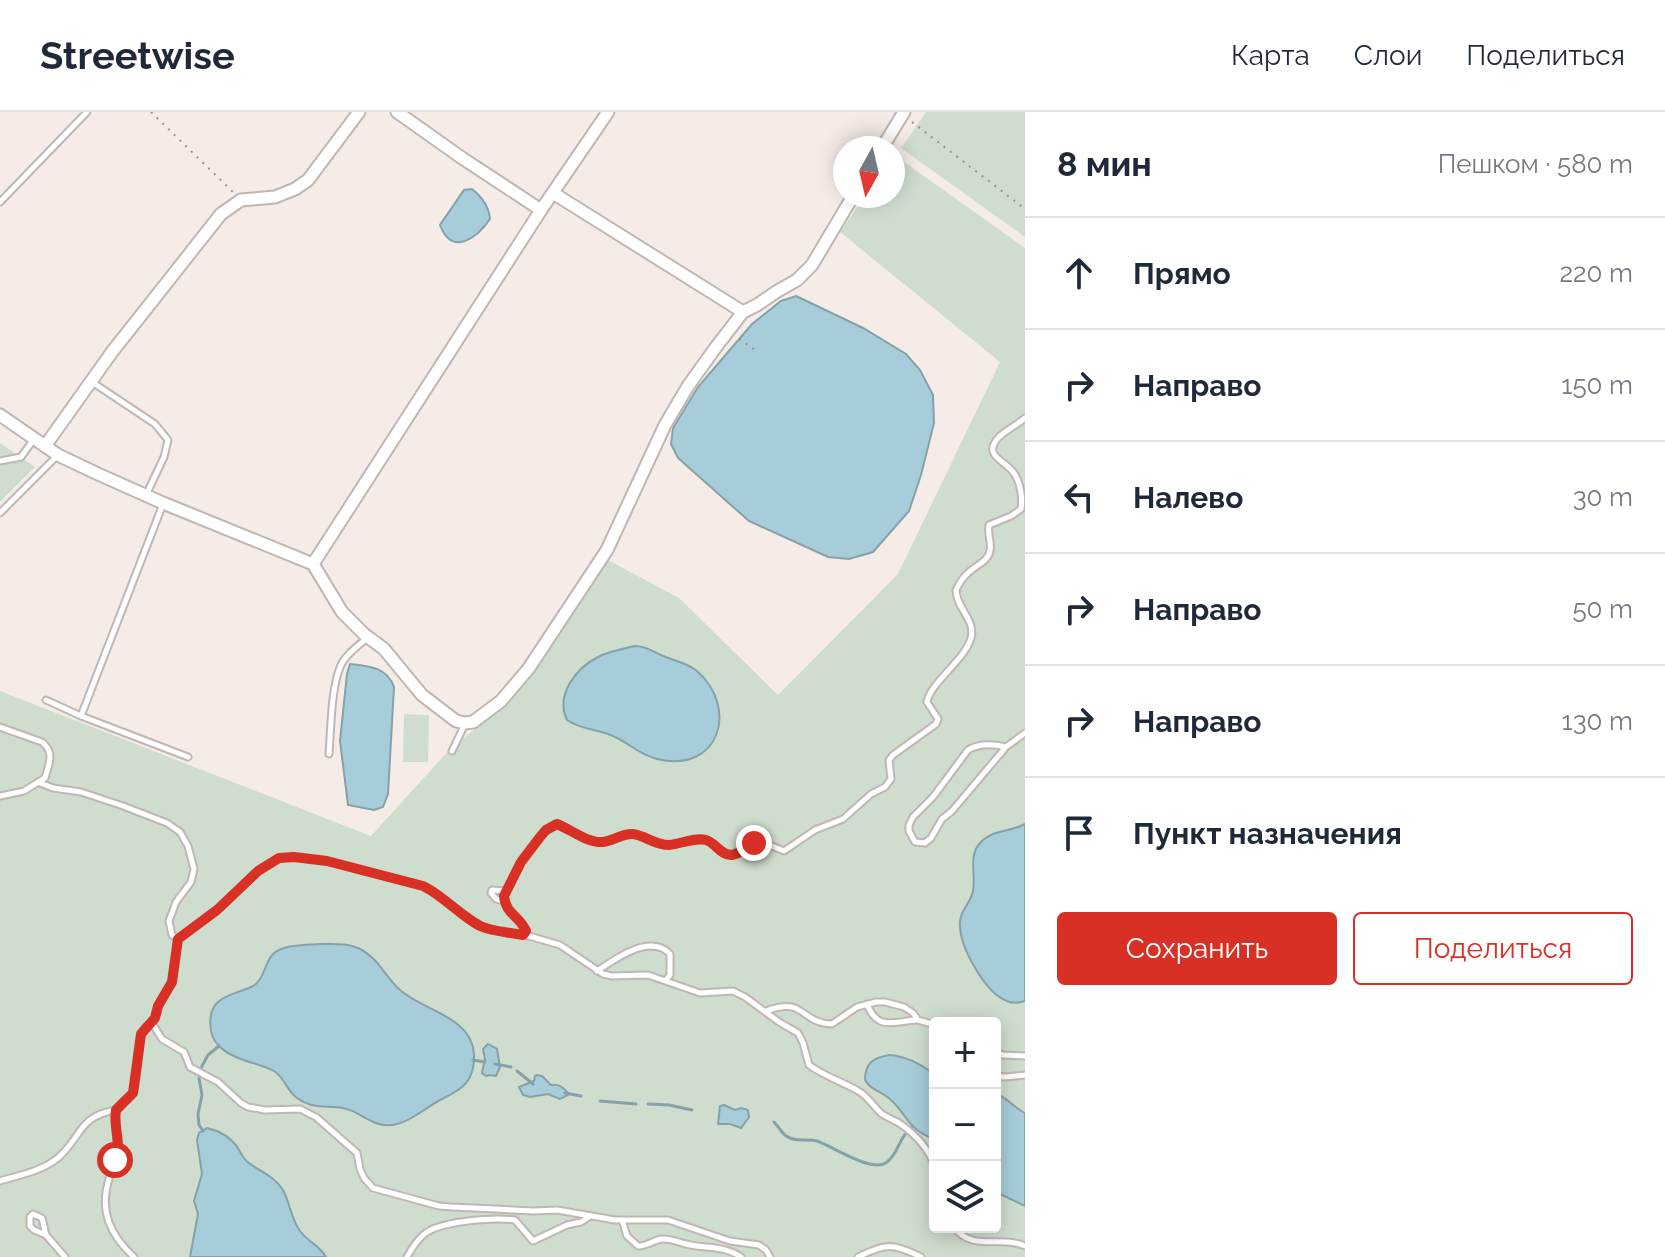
<!DOCTYPE html>
<html lang="ru">
<head>
<meta charset="utf-8">
<style>
  body { margin:0; font-family:Raleway,sans-serif; background:#f6f6f7; color:#1f2937 }
  .controls { position:absolute; right:24px; bottom:24px; display:grid; overflow:hidden; border-radius:8px; box-shadow:0 4px 20px #0003 }
  .controls button { width:72px; height:72px; display:grid; place-items:center; padding:0; border:0; border-bottom:2px solid #e0e1e3; background:#fff; color:#1f2937; font:40px sans-serif }
  .compass { position:absolute; left:833px; top:24px; width:72px; height:72px; border-radius:50%; background:#fff; box-shadow:0 4px 20px #0003; rotate:188deg }
  .stop { position:absolute; width:24px; height:24px; margin:-18px; border:6px solid #d93025; border-radius:50%; background:#fff }
  .stop.end { background:#d93025; border-color:#fff; box-shadow:0 2px 8px #0008 }
  .list { margin:0; padding:0; list-style:none }
  h2 { display:flex; justify-content:space-between; align-items:center; height:104px; margin:0; padding:0 32px; font-size:34px }
  h2 small { font-size:26px; font-weight:400; color:#747a83 }
  .list li { display:grid; grid-template-columns:52px 1fr auto; gap:24px; align-items:center; box-sizing:border-box; height:112px; padding:0 32px; border-top:2px solid #e0e1e3 }
  .list b { display:block; font-size:30px; white-space:nowrap }
  .list em { font-size:26px; font-style:normal; color:#747a83 }
  .actions { display:flex; gap:16px; padding:24px 32px }
  .actions a { flex:1; padding:18px 0; border:2px solid #d93025; border-radius:8px; text-align:center; font-size:28px; color:#d93025 }
  .actions .main { background:#d93025; color:#fff }
  .icon { flex:none; width:44px; height:44px; fill:none; stroke:currentColor; stroke-width:2; stroke-linecap:round; stroke-linejoin:round }
  .map { position:relative; flex:none; width:1025px; height:1145px; overflow:hidden }
  header { display:flex; align-items:center; gap:48px; box-sizing:border-box; height:112px; padding:0 40px; background:#fff; border-bottom:2px solid #e0e1e3 }
  header strong { font-size:38px }
  nav { display:flex; gap:44px; margin-inline-start:auto; font-size:28px }
  main { display:flex }
  aside { flex:1; background:#fff }
  .map>svg:first-child { display:block }
</style>
</head>
<body>
<header>
<strong>Streetwise</strong>
<nav><a>Карта</a><a>Слои</a><a>Поделиться</a></nav>
</header>
<main>
<div class="map">
<svg width="1025" height="1145" viewBox="0 0 1025 1145">
  <rect width="100%" height="100%" fill="#f6ece7"/>
  <g fill="#ceddcd" fill-rule="evenodd">
    <polygon points="926,0 1025,0 1025,125 901,36"/>
    <path d="M893 42 1025 136V1145H0V579L371 724 450 637 454 640 461 628 506 592 528 566 608 448 679 486 778 583 898 462 1000 250 840 120 865 84H893ZM935 911H995V1115H935Z"/>
    <polygon points="0,331 35,355 0,390"/>
    <polygon points="404,602 429,603 428,650 403,650"/>
  </g>
  <g fill="#a6cdd9" stroke="#87a1a9" stroke-width="2">
    <path d="M472 77C482 85 489 94 490 107 477 126 452 145 440 113L464 78Z"/>
    <polygon points="796,184 863,216 906,242 920,258 933,283 934,311 921,363 909,399 873,440 849,447 828,445 749,409 678,346 671,332 673,316 698,275 752,212 781,189"/>
    <path d="M635 534C647 534 653 540 663 544 675 549 687 551 697 559 739 596 720 662 657 647 640 643 629 631 613 624 598 617 581 618 567 608 555 583 576 556 598 545 609 539 623 537 635 534Z"/>
    <path d="M350 552C369 554 387 555 394 575L388 682 383 695 374 698 348 693 340 629 347 562Z"/>
    <path d="M1025 712V889C1019 891 1013 892 1007 889 985 881 960 835 960 813 959 799 971 791 973 779 976 763 968 744 980 731 991 718 1010 720 1025 712Z"/>
    <path d="M321 832C335 832 349 831 362 838 378 847 386 865 399 877 422 899 472 904 474 942 475 969 463 977 442 987 422 997 400 1021 376 1011 364 1007 356 998 343 996 325 993 314 998 297 986 287 979 284 965 274 959 262 952 247 951 234 944 229 942 223 938 219 934 208 924 207 900 218 890 227 882 240 880 251 875 267 868 263 845 279 838 291 832 308 833 321 832Z"/>
    <polygon points="488,932 497,937 500,955 496,964 490,963 486,964 482,961 485,947 483,937"/>
    <path d="M889 943C907 944 921 952 935 963V1027C909 1019 908 1004 891 988 882 979 871 979 865 968 865 951 873 946 889 943Z"/>
    <path d="M537 963 542 964 551 973C559 972 563 975 568 981V983L560 987 548 982 530 985 523 983 519 975 534 969 535 964Z"/>
    <path d="M995 981C1007 985 1014 996 1025 1001V1094L1002 1083 995 1076Z"/>
    <polygon points="724,993 735,998 741,996 748,998 749,1005 741,1016 730,1012 718,1012 720,994"/>
    <path d="M207 1016C220 1019 230 1024 238 1036 241 1041 243 1047 249 1051 261 1060 274 1064 283 1078 290 1091 291 1107 300 1119 307 1129 320 1134 326 1145H190L198 1102 194 1089 202 1062 197 1028 199 1021Z"/>
  </g>
  <g fill="none" stroke-linecap="round" stroke-linejoin="round">
    <g stroke="#87a1a9" stroke-width="3">
      <polyline points="473,948 485,950"/>
      <polyline points="495,952 511,955"/>
      <polyline points="517,959 533,972"/>
      <polyline points="565,981 581,984"/>
      <polyline points="600,989 636,992"/>
      <polyline points="648,992 669,993 692,998"/>
      <path d="M774 1010C778 1014 782 1021 786 1024 796 1031 807 1026 817 1029 832 1034 873 1062 887 1050 899 1041 898 1026 912 1015"/>
      <polyline points="203,1019 199,1013 198,1002 202,983 199,966 202,954 208,943 219,934"/>
    </g>
    <defs>
      <g id="lane">
        <polyline points="0,90 87,0"/>
        <polyline points="92,270 155,312 168,328 164,345 147,381"/>
        <polyline points="0,349 21,345 34,327"/>
        <polyline points="163,392 81,604 188,645"/>
        <polyline points="0,401 57,344"/>
        <polyline points="46,588 81,604"/>
        <path d="M0 615 42 630C55 640 49 652 45 666L24 679 0 684"/>
        <path d="M1006 635C993 632 980 631 968 638L933 685 913 705 909 713V719L915 730 925 731 931 726 942 707 952 699 1006 635 1025 621"/>
        <polyline points="452,639 465,612"/>
        <path d="M329 642C331 617 331 575 341 553 346 542 358 534 367 526"/>
        <polyline points="38,670 53,676 81,680 123,694 167,711 180,720 188,734 194,757 191,770 176,790 169,809 172,823 178,827"/>
        <polyline points="504,789 496,787 491,781 492,778 506,779"/>
        <path d="M524 822 526 819C520 803 506 803 504 784L521 750 540 725 546 718 557 712C571 718 587 730 603 730 614 729 621 721 632 722 645 723 654 733 667 733 680 733 692 726 704 727 714 729 720 740 730 743L754 731 767 732 784 739 815 718 843 707 871 682 885 675 891 667 889 648 893 643 936 612 938 607 927 590C930 571 965 548 971 526 976 508 956 496 956 478 959 472 962 466 967 462 974 454 988 450 990 439 992 431 987 422 989 413L1011 404 1021 397C1023 386 1020 368 1013 360 1004 348 982 343 999 325 1006 318 1017 313 1025 306"/>
        <path d="M597 859C615 847 650 821 670 842V863L666 868"/>
        <path d="M867 892C878 920 894 909 917 908"/>
        <path d="M766 899C806 884 799 911 832 912L857 895 876 890H885L904 895 913 901 918 908 935 913"/>
        <polyline points="152,911 162,927 184,940 190,955 218,970 241,991 248,995 265,998 300,997 316,1005 357,1041 360,1057 364,1066 373,1076 439,1094 452,1095 533,1099 557,1098 615,1108 668,1108 730,1129 759,1133 766,1138 770,1145"/>
        <polyline points="995,940 1003,943 1025,944"/>
        <polyline points="995,964 1005,965 1025,963"/>
        <path d="M0 1069C19 1063 43 1059 59 1045 82 1024 79 1004 116 998"/>
        <path d="M622 1108 627 1124 638 1134C647 1134 652 1129 661 1127 671 1126 677 1130 686 1132 705 1137 724 1133 741 1145"/>
        <path d="M954 1115C972 1140 1000 1123 1025 1134"/>
        <polyline points="46,1123 34,1118 30,1114 30,1105 33,1102 42,1106 46,1123 65,1145"/>
        <path d="M134 1145C110 1123 99 1099 109 1067 112 1058 118 1047 119 1038 121 1026 113 1013 115 1001 117 990 130 988 134 977 139 960 138 939 141 922L146 914 152 911 155 906 158 894 172 870 178 827 225 791 258 759 279 746 294 745 327 749 423 774 433 779 456 797 483 815 507 821 529 824 560 833 603 862 612 864 648 863 700 881 733 879 745 885 779 910 798 921 803 931 809 953C825 965 844 970 860 980 869 986 874 995 882 1002 888 1006 894 1008 899 1011 915 1022 929 1037 935 1055"/>
        <path d="M407 1145C412 1136 418 1126 427 1120 445 1109 494 1105 515 1108L533 1129 567 1113 581 1110 589 1105"/>
        <path d="M858 1145C886 1131 893 1131 921 1145"/>
      </g>
      <g id="street">
        <polyline points="397,0 462,46 541,98"/>
        <polyline points="882,36 904,0"/>
        <polyline points="553,81 743,200"/>
        <polyline points="0,303 58,343 98,362 163,391 313,452 342,500 364,522 384,537 422,583 456,609 465,611 473,610 501,589 529,556 607,438 665,313 688,274 716,235 743,200 757,193 776,180 797,168 812,153 853,84"/>
        <polyline points="45,334 112,240 221,102 241,88 275,85 295,77 308,68 359,0"/>
        <polyline points="313,452 541,98 608,0"/>
      </g>
    </defs>
    <use href="#lane" stroke="#c0b6b2" stroke-width="9"/>
    <use href="#street" stroke="#c0b6b2" stroke-width="15"/>
    <g stroke="#99928f" stroke-width="2" stroke-dasharray="2 6" stroke-linecap="butt">
      <polyline points="151,0 233,80"/>
      <polyline points="912,10 1025,97"/>
      <polyline points="739,227 757,239"/>
    </g>
    <use href="#lane" stroke="#fff" stroke-width="5"/>
    <use href="#street" stroke="#fff" stroke-width="11"/>
  </g>
  <g fill="none" stroke-linecap="round" stroke-linejoin="round">
    <path stroke="#d93025" stroke-width="10" d="M115 1048C122 1031 113 1016 116 998L133 981 141 922 155 906 158 894 172 870 178 827 217 798 258 759 279 746 294 745 327 749 423 774C444 784 459 803 480 814 494 820 508 820 523 823L526 819C519 803 506 803 504 784L521 750 540 725 546 718 557 712C572 718 587 731 603 730 614 729 622 721 633 722 646 724 655 733 669 733 681 732 694 725 706 728 716 731 721 744 732 743 740 742 747 734 754 731"/>
  </g>
</svg>
<div class="controls">
<button>+</button>
<button>−</button>
<button><svg class="icon" aria-label="layers" viewBox="0 0 24 24"><path d="M12 4l9 5-9 5-9-5zM3 14l9 5 9-5"/></svg></button>
</div>
<svg class="compass" viewBox="-18 -18 36 36"><path d="M0-13l5 13h-10z" fill="#e53935"/><path d="M0 13l5-13h-10z" fill="#747a83"/></svg>
<div class="stop" style="left:115px;top:1048px"></div>
<div class="stop end" style="left:754px;top:731px"></div>
</div>
<aside>
<h2>8 мин<small>Пешком · 580 m</small></h2>
<ul class="list">
<li><svg class="icon" aria-label="ahead" viewBox="0 0 24 24"><path d="M12 20V5M6 11l6-6 6 6"/></svg><div><b>Прямо</b></div><em>220 m</em></li>
<li><svg class="icon" aria-label="right" viewBox="0 0 24 24"><path d="M7 20v-9h11M14 6l5 5-5 5"/></svg><div><b>Направо</b></div><em>150 m</em></li>
<li><svg class="icon" aria-label="left" viewBox="0 0 24 24"><path d="M17 20v-9H6M10 6l-5 5 5 5"/></svg><div><b>Налево</b></div><em>30 m</em></li>
<li><svg class="icon" aria-label="right" viewBox="0 0 24 24"><path d="M7 20v-9h11M14 6l5 5-5 5"/></svg><div><b>Направо</b></div><em>50 m</em></li>
<li><svg class="icon" aria-label="right" viewBox="0 0 24 24"><path d="M7 20v-9h11M14 6l5 5-5 5"/></svg><div><b>Направо</b></div><em>130 m</em></li>
<li><svg class="icon" aria-label="arrive" viewBox="0 0 24 24"><path d="M6 21V4h12l-3 4 3 4H6"/></svg><div><b>Пункт назначения</b></div></li>
</ul>
<div class="actions"><a class="main">Сохранить</a><a>Поделиться</a></div>
</aside>
</main>
</body>
</html>
